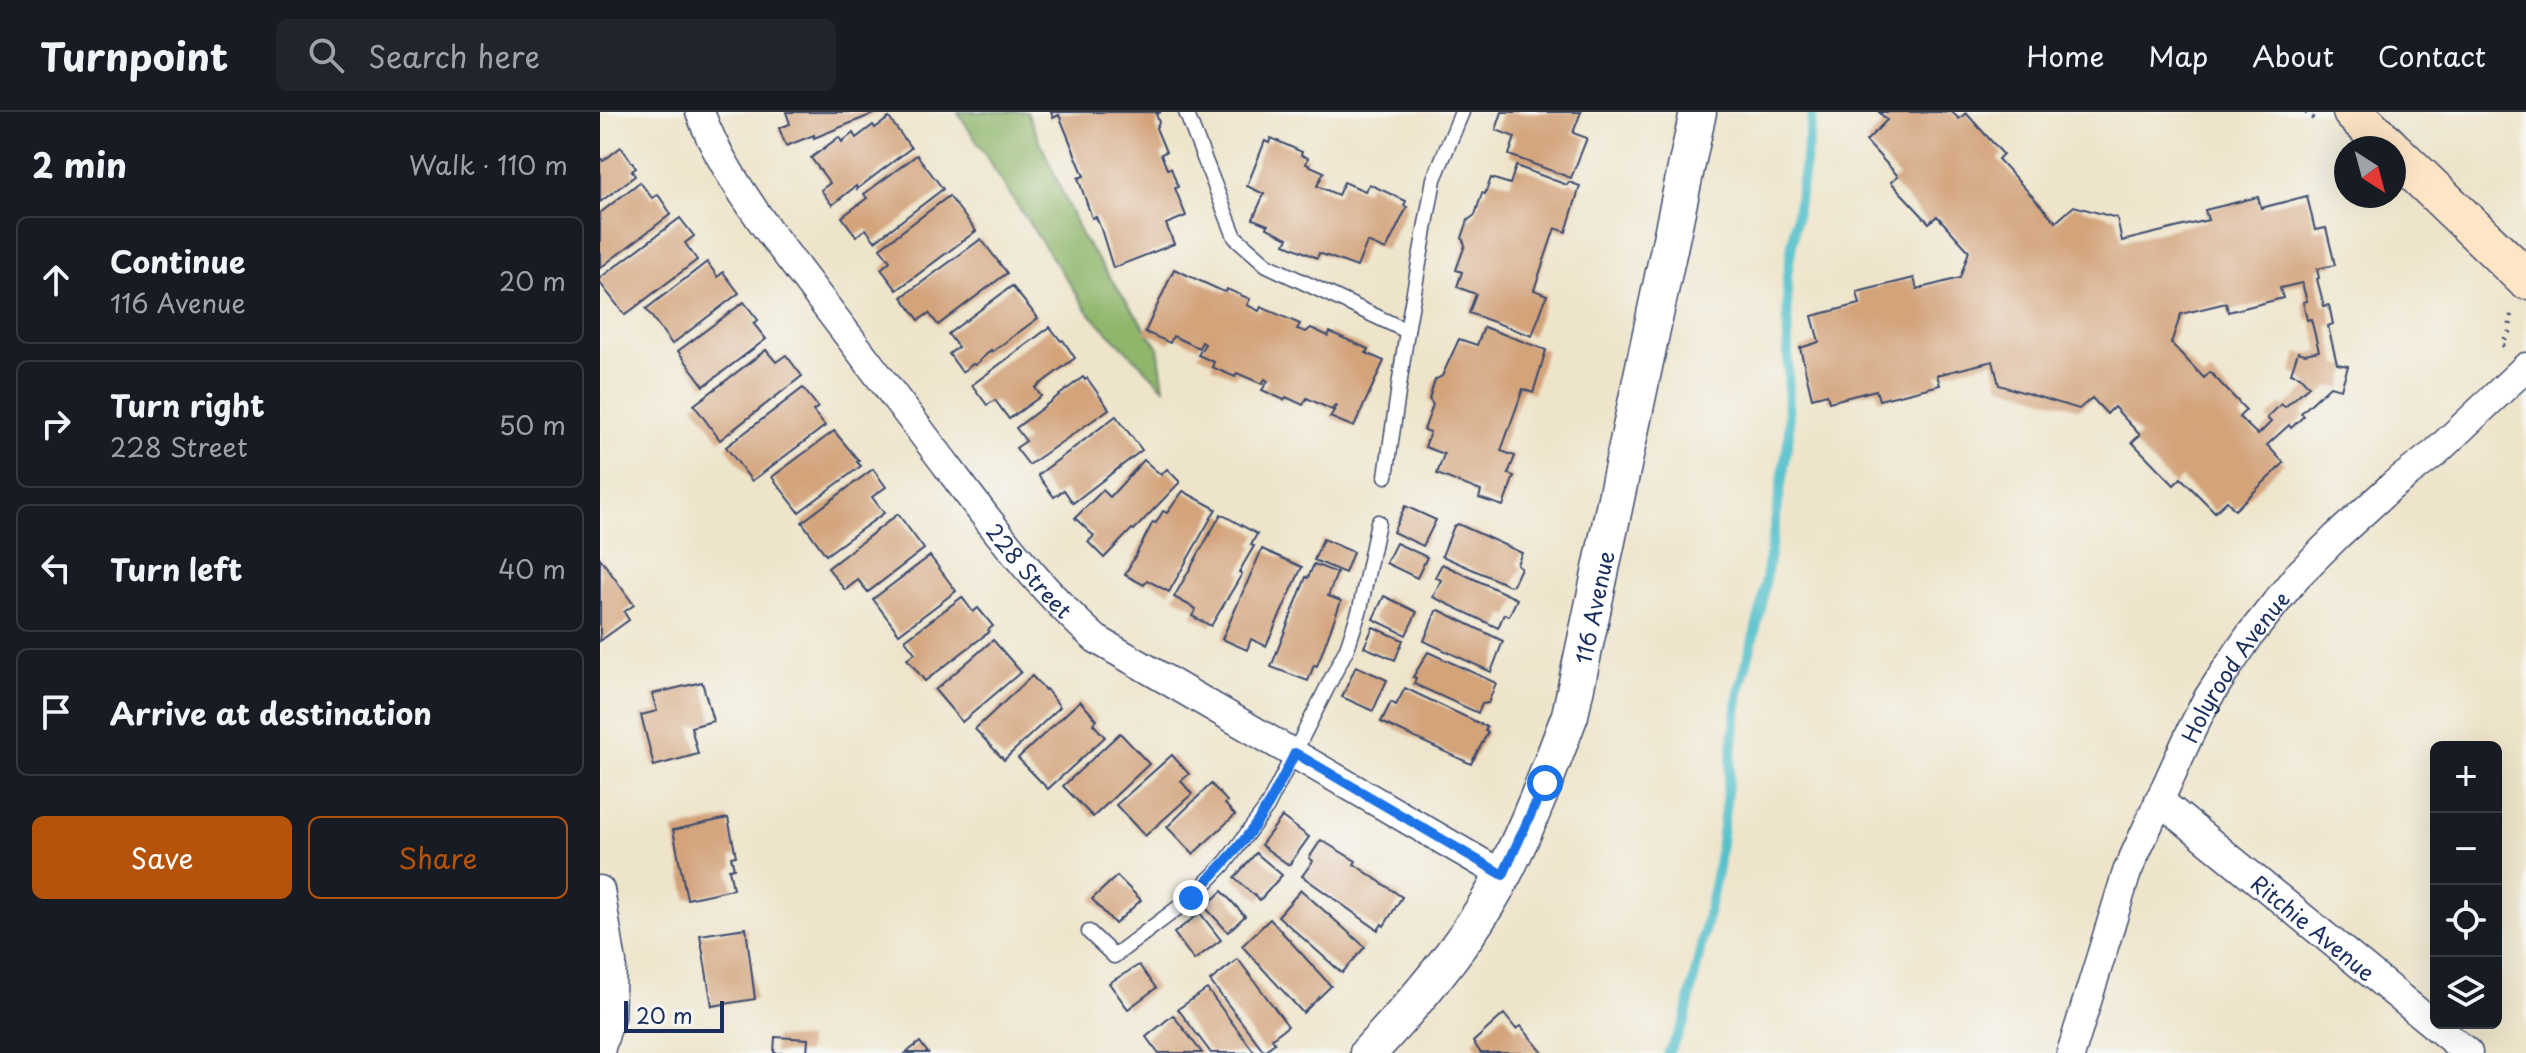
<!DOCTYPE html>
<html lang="en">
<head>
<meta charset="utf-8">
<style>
  body { margin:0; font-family:"Playpen Sans",sans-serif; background:#20242c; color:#f1f3f6 }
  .controls { position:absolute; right:24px; bottom:24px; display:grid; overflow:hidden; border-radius:12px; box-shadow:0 8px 32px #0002 }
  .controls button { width:72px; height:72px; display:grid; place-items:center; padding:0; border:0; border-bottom:2px solid #363941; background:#171b24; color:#f1f3f6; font:40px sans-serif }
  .compass { position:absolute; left:1734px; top:24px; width:72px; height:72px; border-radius:50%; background:#171b24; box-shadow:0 8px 32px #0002; rotate:144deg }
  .scale { position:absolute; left:24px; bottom:20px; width:100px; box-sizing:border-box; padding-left:8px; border:4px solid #1b2f5e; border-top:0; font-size:22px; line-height:28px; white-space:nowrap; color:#1b2f5e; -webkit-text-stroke:6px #f6f6f2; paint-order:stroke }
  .stop { position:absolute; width:24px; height:24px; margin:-18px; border:6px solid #1a73e8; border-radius:50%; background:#fff }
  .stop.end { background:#1a73e8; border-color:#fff; box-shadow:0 2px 8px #0008 }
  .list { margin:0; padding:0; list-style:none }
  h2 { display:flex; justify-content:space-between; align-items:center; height:104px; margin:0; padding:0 32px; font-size:34px }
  h2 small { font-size:26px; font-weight:400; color:#9ea1a6 }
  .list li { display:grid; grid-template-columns:52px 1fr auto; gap:24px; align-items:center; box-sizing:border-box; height:128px; margin:0 16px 16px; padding:0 16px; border:2px solid #363941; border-radius:12px }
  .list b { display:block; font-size:30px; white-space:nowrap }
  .list p { margin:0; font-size:26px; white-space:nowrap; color:#9ea1a6 }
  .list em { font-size:26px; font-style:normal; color:#9ea1a6 }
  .actions { display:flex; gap:16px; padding:24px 32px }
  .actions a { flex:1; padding:18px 0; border:2px solid #b45309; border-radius:12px; text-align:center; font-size:28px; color:#b45309 }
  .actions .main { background:#b45309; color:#fff }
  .icon { flex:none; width:44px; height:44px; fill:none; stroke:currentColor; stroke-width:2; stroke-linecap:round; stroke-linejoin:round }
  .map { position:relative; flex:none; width:1926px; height:941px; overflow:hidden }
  header { display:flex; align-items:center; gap:48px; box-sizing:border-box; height:112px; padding:0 40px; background:#171b24; border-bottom:2px solid #363941 }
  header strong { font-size:38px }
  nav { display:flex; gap:44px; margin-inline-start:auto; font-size:28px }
  .search { width:560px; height:72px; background:#20242c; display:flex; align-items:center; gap:20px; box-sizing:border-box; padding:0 28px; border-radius:12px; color:#9ea1a6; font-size:30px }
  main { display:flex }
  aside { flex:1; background:#171b24 }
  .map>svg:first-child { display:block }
</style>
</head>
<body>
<header>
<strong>Turnpoint</strong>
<div class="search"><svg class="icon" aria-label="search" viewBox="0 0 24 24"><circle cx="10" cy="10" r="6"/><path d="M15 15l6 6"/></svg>Search here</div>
<nav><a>Home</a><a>Map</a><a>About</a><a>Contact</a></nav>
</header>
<main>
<aside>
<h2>2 min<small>Walk · 110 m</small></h2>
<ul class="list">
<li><svg class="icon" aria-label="ahead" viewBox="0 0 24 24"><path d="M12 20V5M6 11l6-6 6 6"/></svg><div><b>Continue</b><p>116 Avenue</p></div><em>20 m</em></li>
<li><svg class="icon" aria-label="right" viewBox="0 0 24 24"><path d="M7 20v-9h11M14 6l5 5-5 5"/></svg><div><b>Turn right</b><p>228 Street</p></div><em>50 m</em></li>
<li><svg class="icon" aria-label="left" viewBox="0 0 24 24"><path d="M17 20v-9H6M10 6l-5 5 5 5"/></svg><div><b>Turn left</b></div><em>40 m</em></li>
<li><svg class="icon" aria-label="arrive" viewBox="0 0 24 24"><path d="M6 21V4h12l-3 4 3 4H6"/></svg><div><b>Arrive at destination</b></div></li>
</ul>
<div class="actions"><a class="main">Save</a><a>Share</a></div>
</aside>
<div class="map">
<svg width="1926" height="941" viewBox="0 0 1926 941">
  <rect width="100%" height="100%" fill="#f6f6f2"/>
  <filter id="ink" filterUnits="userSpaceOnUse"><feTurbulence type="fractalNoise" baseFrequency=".0125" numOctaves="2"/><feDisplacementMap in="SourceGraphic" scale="16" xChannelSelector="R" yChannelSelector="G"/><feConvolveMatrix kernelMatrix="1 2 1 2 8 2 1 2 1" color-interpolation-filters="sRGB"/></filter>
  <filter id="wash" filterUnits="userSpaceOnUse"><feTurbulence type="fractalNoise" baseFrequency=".006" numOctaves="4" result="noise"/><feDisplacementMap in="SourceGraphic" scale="32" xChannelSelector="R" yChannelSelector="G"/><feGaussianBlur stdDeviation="1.8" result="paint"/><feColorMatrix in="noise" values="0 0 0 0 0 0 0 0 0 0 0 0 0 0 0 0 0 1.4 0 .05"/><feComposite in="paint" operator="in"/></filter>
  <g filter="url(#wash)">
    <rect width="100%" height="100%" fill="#eee4ca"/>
    <polygon fill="#90b66c" stroke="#567265" stroke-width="2" points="358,0 427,0 482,125 558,235 564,276 490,202 413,87"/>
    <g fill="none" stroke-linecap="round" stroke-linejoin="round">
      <polyline stroke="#52c0ca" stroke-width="10" points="1068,941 1085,909 1118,755 1139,580 1161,497 1189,324 1187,164 1213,0"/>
    </g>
    <g id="blocks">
      <g fill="#d3a37a" fill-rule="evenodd">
        <polygon points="186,0 278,0 214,26 214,23 186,34 179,16 190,12"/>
        <polygon points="451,0 561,0 556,2 559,10 556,16 566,40 561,42 567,57 571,56 578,75 575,76 586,104 566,112 574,132 513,156 501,117 496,105 492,106 478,66 484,64 479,52 459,3 453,6"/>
        <polygon points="902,0 981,0 973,21 987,26 971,66 909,43 915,25 896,18"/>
        <path d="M1279 0H1352L1359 7 1366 1 1403 42 1398 47 1456 110 1474 94 1517 106 1522 129 1608 108 1605 98 1658 85 1661 96 1707 84 1715 118 1726 116 1735 153 1717 157 1719 166 1717 167 1724 194 1729 193 1733 212 1728 214 1737 252 1748 254 1741 277 1730 274 1701 301 1704 304 1691 316 1689 313 1667 333 1684 351 1635 398 1627 389 1615 400 1581 366 1574 373 1532 330 1540 323 1514 295 1507 302 1492 286 1479 297 1399 273 1393 249 1337 263 1340 273 1279 288 1276 278 1229 290 1227 282 1212 286 1200 236 1219 230 1212 204 1260 192 1257 180 1314 166 1317 177 1360 166 1369 139 1337 104 1329 111 1291 70 1298 64 1266 29 1287 8ZM1702 171 1707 189 1703 190 1707 208 1711 207 1719 239 1705 242 1698 240 1691 261 1700 264 1709 274 1685 295 1681 292 1667 306 1671 310 1658 323 1639 305 1646 298 1610 260 1604 266 1571 231 1581 202 1626 191 1628 200 1683 186 1680 176Z"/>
        <polygon points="289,6 311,36 257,77 256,74 232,93 221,78 230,71 211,46 239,25 242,30 253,21 256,26 273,13 275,16"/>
        <polygon points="671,26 702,40 701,43 708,46 706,52 724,60 717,74 738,83 744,70 765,79 769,72 806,89 804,94 807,95 786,138 767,130 757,155 719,141 717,146 685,132 688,126 667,116 668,113 653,107 664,82 647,74 665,29 669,31"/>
        <polygon points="21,35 36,56 32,59 35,64 0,90 0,45 3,49"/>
        <polygon points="317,43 343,77 275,129 266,117 256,124 242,105 267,86 264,82"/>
        <polygon points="916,54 967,73 969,70 980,74 966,120 955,116 934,178 947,183 932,224 869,201 876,182 857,175 862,160 856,158 865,133 862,126 868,108 875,103 882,81 885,82 891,66 910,72"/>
        <polygon points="40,70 52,86 57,83 59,84 71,102 0,156 0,101"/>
        <polygon points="349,84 376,119 297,178 281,157 290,149 280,136"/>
        <polygon points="80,106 94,124 85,131 97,148 25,203 0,171 0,166"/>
        <polygon points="381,127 407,161 338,213 329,201 319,208 302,185"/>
        <polygon points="107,150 118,165 123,160 139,181 72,232 46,197"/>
        <polygon points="574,157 622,179 626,180 627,177 650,187 647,193 659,199 661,195 700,212 697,217 706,220 711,216 728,224 730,220 768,237 766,241 784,249 754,315 730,305 737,294 735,293 732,298 707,286 703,293 686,285 684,288 662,278 668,269 665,267 662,272 637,261 635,265 612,255 614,250 598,243 605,232 602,230 599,236 573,224 570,231 545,220"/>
        <polygon points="412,174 438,206 392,240 391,238 375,253 373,252 362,260 349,242 358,235 348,222"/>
        <polygon points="144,190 158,208 153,211 166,227 104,274 78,239"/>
        <polygon points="450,215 461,229 463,228 475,246 435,276 441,284 409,307 395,288 387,293 372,273"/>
        <polygon points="884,215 946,238 933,281 923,277 901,339 915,344 908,362 914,364 903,394 879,386 881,379 837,362 844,342 825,335 830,320 824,318 833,293 829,287 835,268 842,264 859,227 877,233"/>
        <polygon points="166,238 176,250 186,243 202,264 120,328 94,293"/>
        <polygon points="483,265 485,268 487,266 509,297 429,353 416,336 426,329 416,316"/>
        <polygon points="203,276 218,295 213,299 225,314 152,369 126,335"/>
        <polygon points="516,304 542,338 473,391 464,378 454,385 438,363"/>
        <polygon points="234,319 259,349 257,350 261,354 199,400 172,365"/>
        <polygon points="544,348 561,363 567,357 580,370 534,418 532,417 504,446 488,430 494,424 475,406 503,378 510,385"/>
        <polygon points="273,357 286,375 272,385 284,401 226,443 202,410"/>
        <polygon points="583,379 616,397 569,480 547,468 544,473 525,463 553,410 556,411 563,399 567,401"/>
        <polygon points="805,394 836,408 823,434 793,420"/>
        <polygon points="298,402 324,437 268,480 258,468 245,478 228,456"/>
        <polygon points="621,402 657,422 651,433 654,434 639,460 642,462 611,514 592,504 596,497 574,485"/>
        <polygon points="858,412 922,441 917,452 921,456 913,473 910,474 842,444 854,414"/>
        <polygon points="723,427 753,440 745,461 714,448"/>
        <polygon points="796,431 827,445 817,466 786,451"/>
        <polygon points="662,437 702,455 666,534 651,527 647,538 622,527"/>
        <polygon points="330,444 356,479 299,522 273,487"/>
        <polygon points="0,446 34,493 24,500 29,508 0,529"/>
        <polygon points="714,452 737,461 728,484 741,489 717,554 714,553 708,569 671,555 706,465 708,466"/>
        <polygon points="842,452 917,487 909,504 904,502 898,516 833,485 841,468 835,465"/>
        <polygon points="784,484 817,500 806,523 773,507"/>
        <polygon points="362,485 373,500 378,496 393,514 388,518 389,520 325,569 307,547 315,541 305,528"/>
        <polygon points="839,498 903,529 891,560 824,529 836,499"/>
        <polygon points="773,515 803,528 795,548 764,535"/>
        <polygon points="393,528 421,560 362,610 335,578"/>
        <polygon points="828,540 896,571 888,591 882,592 878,601 814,572 816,566 813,565"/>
        <polygon points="756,554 787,568 773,599 742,585"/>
        <polygon points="432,564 445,578 446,577 460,595 404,648 375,617"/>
        <polygon points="102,570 113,609 91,615 98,642 54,654 41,603 57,599 52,582"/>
        <polygon points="805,576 887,615 885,619 888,620 871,652 781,610 791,590 796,593"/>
        <polygon points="480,589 497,608 493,612 505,625 448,677 418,646"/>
        <polygon points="520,621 549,652 493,705 463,674"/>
        <polygon points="572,643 589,662 581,669 592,682 545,724 516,693"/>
        <polygon points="611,672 627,689 625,692 635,703 593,742 567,715"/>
        <polygon points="682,705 709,725 689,753 661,733"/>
        <polygon points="128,706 136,744 131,745 134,756 129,757 133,777 87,787 73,718"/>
        <polygon points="721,728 756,749 754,752 802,785 784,814 782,812 778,818 702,764 713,749 709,746"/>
        <polygon points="656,741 682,763 660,788 634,766"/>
        <polygon points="517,764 541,788 515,812 492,787"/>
        <polygon points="701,778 765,835 742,861 678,804"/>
        <polygon points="622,779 645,804 628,820 605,795"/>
        <polygon points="600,801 621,828 594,848 574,821"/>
        <polygon points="670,807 731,874 703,901 642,834"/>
        <polygon points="146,816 155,887 112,894 100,823"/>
        <polygon points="638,847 688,914 672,926 675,931 664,939 610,869"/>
        <polygon points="539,853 556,876 528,897 509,871"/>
        <polygon points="607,877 655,941 611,941 578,897"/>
        <polygon points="904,902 916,917 921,914 943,941 881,941 873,930"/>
        <polygon points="573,903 602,941 558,941 546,925"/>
        <polygon points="175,925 208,927 207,941 174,941"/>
        <polygon points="320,930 328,941 306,941"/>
      </g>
    </g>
  </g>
  <g filter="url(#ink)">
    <use href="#blocks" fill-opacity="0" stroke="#3b4a6e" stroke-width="2"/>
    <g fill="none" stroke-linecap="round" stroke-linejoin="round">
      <defs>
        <g id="service">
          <polyline points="586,0 635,125 667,153 807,219"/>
          <polyline points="786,364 807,219 834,67 862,0"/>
          <polyline points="489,820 514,844 591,786 626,750 667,695 747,536 760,497 778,410"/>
        </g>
        <g id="minor">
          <path id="s1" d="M100 0C115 42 140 78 165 114 223 190 281 266 338 342 387 407 435 473 496 527L903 763"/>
          <path id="s2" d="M1559 688 1868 941"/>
          <polyline points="0,778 12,851 10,905 0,939"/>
          <path id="s3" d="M1471 941 1527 760 1592 617 1606 589 1626 558 1650 523 1697 464 1737 424 1793 373 1835 341 1926 255"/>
        </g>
        <g id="tertiary">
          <path id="s4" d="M768 941C816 890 873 823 904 761 930 710 950 656 970 603L1098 0"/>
        </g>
        <g id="secondary">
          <polyline points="1753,0 1790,36"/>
          <polyline points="1794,40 1926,167"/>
        </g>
      </defs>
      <use href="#service" stroke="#3b4a6e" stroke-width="17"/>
      <use href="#minor" stroke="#3b4a6e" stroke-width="31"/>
      <use href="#tertiary" stroke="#3b4a6e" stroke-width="39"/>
      <use href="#secondary" stroke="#3b4a6e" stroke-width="43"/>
      <g stroke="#3b4a6e" stroke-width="5" stroke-dasharray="2 6" stroke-linecap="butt">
        <polyline points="1706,0 1717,10"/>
        <polyline points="1904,234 1902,232 1909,220 1912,199"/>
      </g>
      <use href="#service" stroke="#fff" stroke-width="14"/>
      <use href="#minor" stroke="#fff" stroke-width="28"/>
      <use href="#tertiary" stroke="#fff" stroke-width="36"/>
      <use href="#secondary" stroke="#fee5c5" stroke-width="40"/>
    </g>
  </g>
  <g fill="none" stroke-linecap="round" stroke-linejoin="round" filter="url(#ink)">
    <path stroke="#1a73e8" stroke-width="10" d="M591 786C619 757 648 728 668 693 678 676 686 659 695 641L903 763 945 671"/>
  </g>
  <g text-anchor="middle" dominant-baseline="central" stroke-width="8" stroke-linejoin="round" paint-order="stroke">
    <g font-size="22" fill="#1b2f5e" stroke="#f6f6f2">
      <text stroke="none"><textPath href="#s1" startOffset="566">228 Street</textPath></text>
      <text stroke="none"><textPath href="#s4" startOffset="508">116 Avenue</textPath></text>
      <text stroke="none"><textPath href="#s3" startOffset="422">Holyrood Avenue</textPath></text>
      <text stroke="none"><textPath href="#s2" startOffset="200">Ritchie Avenue</textPath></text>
    </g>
  </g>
</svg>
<div class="controls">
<button>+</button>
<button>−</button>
<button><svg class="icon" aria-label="locate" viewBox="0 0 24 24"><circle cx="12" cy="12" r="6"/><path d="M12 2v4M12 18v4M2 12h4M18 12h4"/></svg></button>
<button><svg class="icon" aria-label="layers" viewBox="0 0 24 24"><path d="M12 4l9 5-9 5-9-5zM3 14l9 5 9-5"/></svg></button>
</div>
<svg class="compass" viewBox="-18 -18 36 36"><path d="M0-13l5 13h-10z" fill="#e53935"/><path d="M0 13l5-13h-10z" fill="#9ea1a6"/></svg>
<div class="scale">20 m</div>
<div class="stop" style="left:945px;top:671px"></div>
<div class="stop end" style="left:591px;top:786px"></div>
</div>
</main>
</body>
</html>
